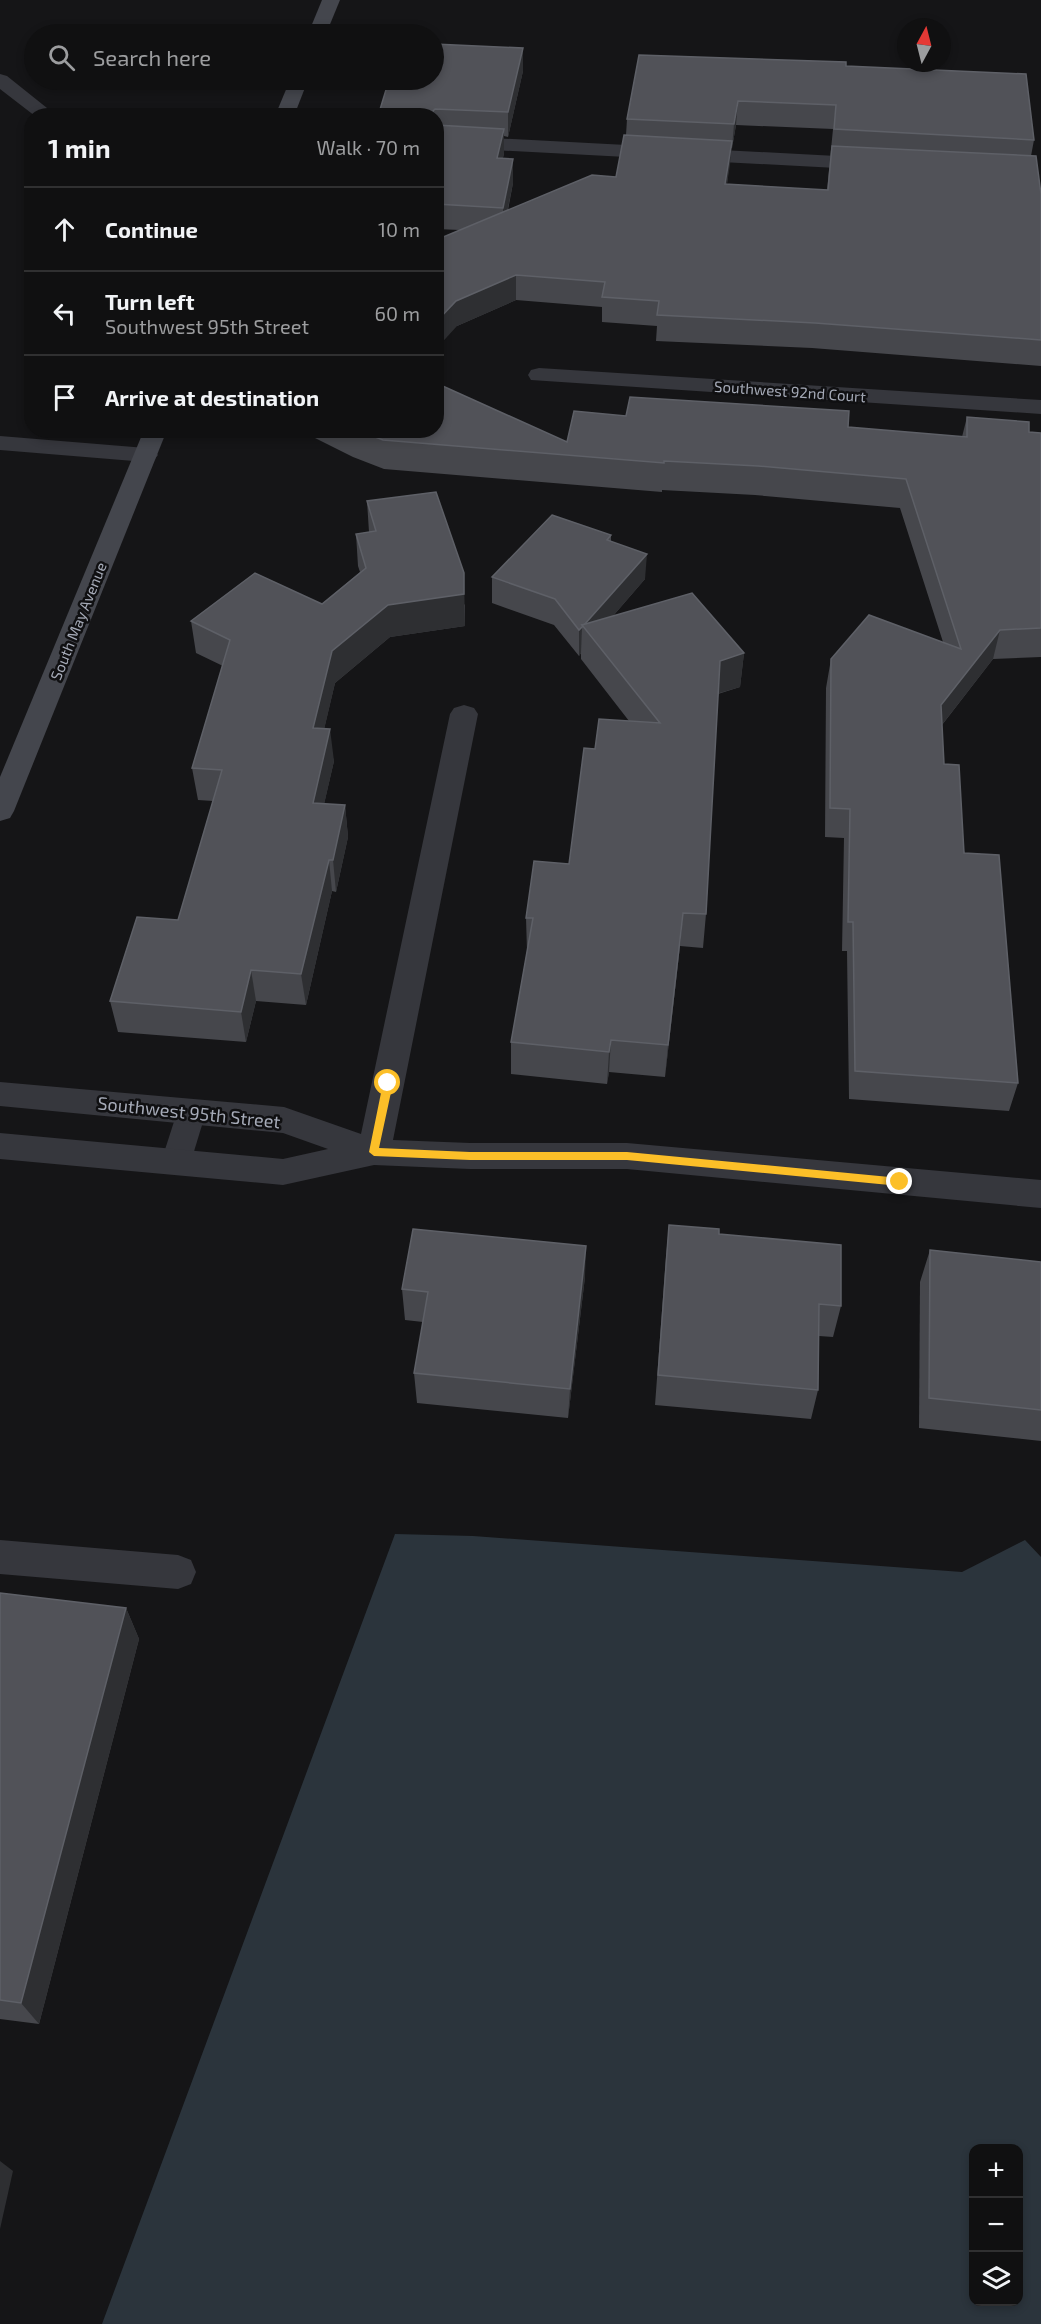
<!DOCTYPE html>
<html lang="en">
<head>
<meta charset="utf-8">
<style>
  body { margin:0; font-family:"Exo 2",sans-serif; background:#19191a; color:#f1f3f6 }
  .controls { position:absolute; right:18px; bottom:18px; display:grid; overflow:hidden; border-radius:12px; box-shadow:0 3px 9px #0003 }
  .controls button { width:54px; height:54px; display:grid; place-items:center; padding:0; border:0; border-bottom:2px solid #303031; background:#101011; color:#f1f3f6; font:30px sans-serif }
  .compass { position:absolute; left:897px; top:18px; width:54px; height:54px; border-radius:50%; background:#101011; box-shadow:0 3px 9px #0003; rotate:7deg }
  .stop { position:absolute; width:18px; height:18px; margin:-14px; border:4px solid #fcbf28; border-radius:50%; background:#fff }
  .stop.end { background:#fcbf28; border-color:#fff; box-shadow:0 2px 6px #0008 }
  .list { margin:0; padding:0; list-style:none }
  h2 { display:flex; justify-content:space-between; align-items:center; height:78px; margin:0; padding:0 24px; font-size:26px }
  h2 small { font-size:20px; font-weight:400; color:#9c9d9f }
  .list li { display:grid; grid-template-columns:39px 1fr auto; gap:18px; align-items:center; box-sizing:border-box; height:84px; padding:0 24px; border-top:2px solid #303031 }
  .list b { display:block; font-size:22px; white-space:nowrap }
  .list p { margin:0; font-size:20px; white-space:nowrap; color:#9c9d9f }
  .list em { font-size:20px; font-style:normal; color:#9c9d9f }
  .icon { flex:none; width:33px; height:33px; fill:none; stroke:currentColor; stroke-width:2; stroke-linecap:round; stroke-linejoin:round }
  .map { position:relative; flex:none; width:1041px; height:2324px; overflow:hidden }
  .search { position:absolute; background:#101011; box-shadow:0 3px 9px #0003; left:24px; top:24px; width:420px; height:66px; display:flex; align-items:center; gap:15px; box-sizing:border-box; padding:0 21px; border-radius:33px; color:#9c9d9f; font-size:22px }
  .panel { position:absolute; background:#101011; box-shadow:0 3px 9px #0003; left:24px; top:108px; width:420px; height:330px; border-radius:24px }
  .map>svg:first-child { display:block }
</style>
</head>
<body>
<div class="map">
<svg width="1041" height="2324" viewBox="0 0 1041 2324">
  <rect width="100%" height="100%" fill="#151517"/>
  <path fill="#2b343c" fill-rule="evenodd" d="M395 1534 473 1536 962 1572 1025 1540 1041 1557V2324H102ZM974 2148H1018V2302H974Z"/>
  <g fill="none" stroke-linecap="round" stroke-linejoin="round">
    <g fill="#36373d" fill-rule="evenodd">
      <polygon points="191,1100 202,1103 206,1112 188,1171 177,1175 166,1171 161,1162 180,1103"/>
      <polygon points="0,1540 178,1555 191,1560 196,1572 191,1584 178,1589 0,1574"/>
    </g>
    <g fill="#36373d" fill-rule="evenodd">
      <polygon points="0,74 7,76 57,116 35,116 0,89"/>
      <polygon points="436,135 874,158 881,160 884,164 881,168 874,170 436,147"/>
      <polygon points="539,368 1041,400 1041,414 531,380 528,375 531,370"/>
      <polygon points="0,436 146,448 154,450 158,455 154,460 146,462 0,450"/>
      <polygon points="464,705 474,708 478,714 393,1140 470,1143 627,1143 1041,1180 1041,1208 627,1169 470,1169 374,1165 283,1185 0,1159 0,1133 283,1159 328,1149 283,1133 0,1106 0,1082 284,1107 361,1134 450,714 454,708"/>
    </g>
    <g fill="#44464d" fill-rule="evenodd">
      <polygon points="322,0 340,0 326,34 308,34"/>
      <polygon points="290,80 308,80 294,116 275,116"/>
      <polygon points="144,430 167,430 14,811 10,818 0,821 0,777"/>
    </g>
  </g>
  <g fill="#46474c" fill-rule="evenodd">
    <path d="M523 48V71L508 137 504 136V153L503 158 513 183 508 210 616 177 626 135 627 119 846 66 1034 140 1031 156 1041 194V366L812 348 656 341 657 326 602 322V307L516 300 457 326 460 230 436 229V116H378ZM736 125 833 129 827 190 727 184 731 148H732Z"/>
    <polygon points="626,416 848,427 962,437 967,417 1029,432 1041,433 1041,657 993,659 942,725 944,764 1018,1083 1009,1111 849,1099 847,951 842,951 844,838 825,837 826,688 831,659 943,642 900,508 755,495 662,490 662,492 384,469 353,457 305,433 305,430 436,430 567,442"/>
    <polygon points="367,501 465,605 465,626 390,637 335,683 324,729 334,761 324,804 345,805 348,837 336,892 332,891 306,1005 256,1001 246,1042 118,1032 110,1001 178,920 213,801 198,800 192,768 223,666 196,653 191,621 322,604 360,572 358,566 356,534 369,532"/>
    <polygon points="611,535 611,541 645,579 613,616 744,653 740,687 718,694 706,914 703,948 680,946 665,1077 609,1072 607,1084 511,1074 511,1042 527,951 526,918 569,864 595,749 629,721 581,659 581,653 579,656 554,625 492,603 492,577"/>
    <polygon points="669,1225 719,1234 841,1306 833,1337 819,1336 818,1390 811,1419 655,1405 666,1257"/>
    <polygon points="930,1250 1041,1262 1041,1441 919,1428 920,1282"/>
    <polygon points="585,1277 568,1418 417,1403 414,1373 423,1322 405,1320 402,1289"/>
    <polygon points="0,1593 126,1608 139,1639 39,2024 0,2019"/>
  </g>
  <g fill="#2e2f32">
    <polygon points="523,48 523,71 508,137 508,112"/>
    <polygon points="738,101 736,125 732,148 734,124"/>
    <polygon points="504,129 504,153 497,183 497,158"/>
    <polygon points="732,141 730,165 723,208 725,184"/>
    <polygon points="513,159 513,183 503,232 503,208"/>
    <polygon points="516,275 516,300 457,326 436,349 436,322 456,301"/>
    <polygon points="647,554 645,579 593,639 583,626"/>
    <polygon points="464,573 465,626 390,637 335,683 317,760 313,728 332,651 388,605"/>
    <polygon points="582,627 581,653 579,656 579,630"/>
    <polygon points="1000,630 993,659 934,735 941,705"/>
    <polygon points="744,653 740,687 716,694 720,661"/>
    <polygon points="330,729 334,761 317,835 313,803"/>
    <polygon points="345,805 348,837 336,892 333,860"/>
    <polygon points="329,860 332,891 306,1005 301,974"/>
    <polygon points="683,913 680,946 665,1077 668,1045"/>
    <polygon points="251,970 256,1001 246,1042 241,1012"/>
    <polygon points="611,1040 609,1072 607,1084 609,1052"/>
    <polygon points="586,1246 585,1277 568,1418 570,1389"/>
    <polygon points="126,1608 139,1639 39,2024 21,2003"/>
    <polygon points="0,2161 13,2171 0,2229"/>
  </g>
  <g fill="#515258" stroke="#5e6067" stroke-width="1.5">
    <polygon points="434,44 523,48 508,112 435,109 433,111 434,116 378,116 389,80 434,80"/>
    <polygon points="639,55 846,62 846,66 1026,74 1034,140 834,129 836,105 738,101 734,124 627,119"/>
    <polygon points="436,125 504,129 497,158 513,159 503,208 436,204"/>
    <polygon points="624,135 732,141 725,184 828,190 832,146 1036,156 1041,194 1041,340 815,323 657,315 659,301 602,297 605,282 516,275 456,301 436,322 436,240 592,175 616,177"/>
    <polygon points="436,383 567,442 574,411 626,416 630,397 849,411 848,427 967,437 967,417 1029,422 1029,432 1041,433 1041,628 1000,630 941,705 944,764 959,765 964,853 999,855 1018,1083 855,1071 853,922 848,922 850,809 830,808 831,659 869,615 961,649 906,479 758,466 664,461 664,463 383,440 357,430 436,430"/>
    <polygon points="436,492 464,573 464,594 388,605 332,651 313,728 330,729 313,803 345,805 333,860 329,860 301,974 251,970 241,1012 110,1001 137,917 178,920 222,770 192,768 230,640 191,621 255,573 322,604 366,568 356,534 376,531 367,501"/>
    <polygon points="552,515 611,535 607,540 647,554 584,625 582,625 583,626 579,630 555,599 492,577"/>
    <polygon points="692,593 744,653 720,661 706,914 683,913 668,1045 611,1040 609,1052 511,1042 533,918 526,918 534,861 569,864 584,748 595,749 599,719 660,723 582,625"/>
    <polygon points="669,1225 719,1229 719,1234 841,1245 841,1306 819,1304 818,1390 658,1375"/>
    <polygon points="413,1229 586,1246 570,1389 414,1373 428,1292 402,1289"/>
    <polygon points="930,1250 1041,1262 1041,1410 929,1398"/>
    <polygon points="0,1593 126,1608 21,2003 0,2000"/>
  </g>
  <polygon fill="#fcbf28" points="388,1079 393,1083 379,1148 470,1152 627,1152 900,1178 905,1182 900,1186 627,1160 470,1160 374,1156 369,1152 383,1083"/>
  <g text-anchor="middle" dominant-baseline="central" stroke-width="5" stroke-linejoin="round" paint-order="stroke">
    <g font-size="15" fill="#a6abb8" stroke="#101012">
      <text transform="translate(790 391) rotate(4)">Southwest 92nd Court</text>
      <text transform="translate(78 621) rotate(-68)">South May Avenue</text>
    </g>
    <g font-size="18" fill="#a6abb8" stroke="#101012">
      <text transform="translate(189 1112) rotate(6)">Southwest 95th Street</text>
    </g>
  </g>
</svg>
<div class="controls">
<button>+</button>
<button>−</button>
<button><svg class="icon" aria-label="layers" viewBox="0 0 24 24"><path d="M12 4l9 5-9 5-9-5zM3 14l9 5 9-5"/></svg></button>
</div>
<svg class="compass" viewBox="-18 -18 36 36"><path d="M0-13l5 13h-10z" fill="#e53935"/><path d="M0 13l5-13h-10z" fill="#9c9d9f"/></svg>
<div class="stop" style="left:388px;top:1083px"></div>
<div class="stop end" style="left:900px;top:1182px"></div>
<div class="search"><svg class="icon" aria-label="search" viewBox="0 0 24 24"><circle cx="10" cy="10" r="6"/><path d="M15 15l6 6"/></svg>Search here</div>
<section class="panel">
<h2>1 min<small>Walk · 70 m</small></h2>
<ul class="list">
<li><svg class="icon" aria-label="ahead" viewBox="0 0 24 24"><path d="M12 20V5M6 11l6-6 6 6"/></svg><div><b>Continue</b></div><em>10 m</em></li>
<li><svg class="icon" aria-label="left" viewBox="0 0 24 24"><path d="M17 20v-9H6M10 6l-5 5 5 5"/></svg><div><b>Turn left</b><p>Southwest 95th Street</p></div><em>60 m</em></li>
<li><svg class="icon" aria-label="arrive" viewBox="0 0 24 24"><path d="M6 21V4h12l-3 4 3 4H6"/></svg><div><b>Arrive at destination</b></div></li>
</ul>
</section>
</div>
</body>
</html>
